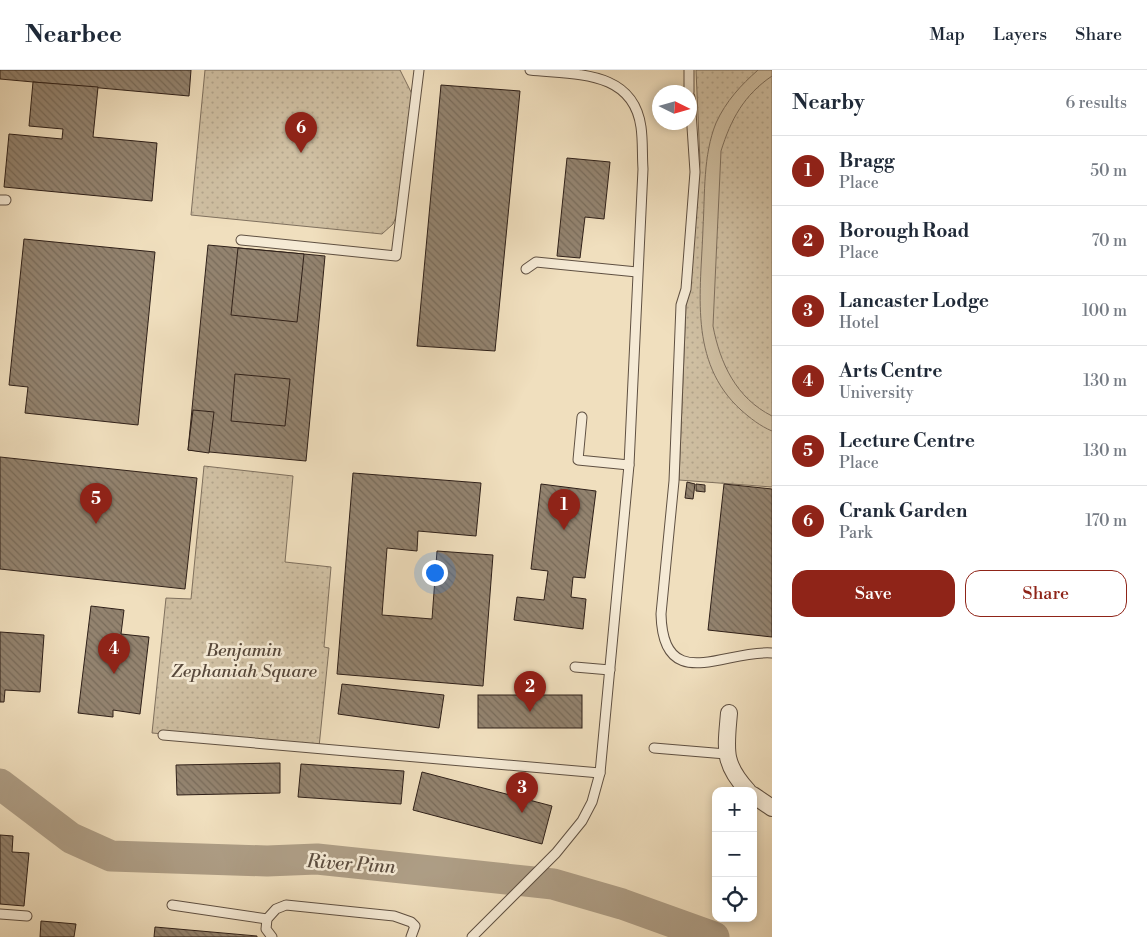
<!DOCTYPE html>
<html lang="en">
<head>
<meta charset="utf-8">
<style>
  body { margin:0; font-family:"Libre Bodoni",serif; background:#f6f6f7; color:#1f2937 }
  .controls { position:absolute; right:15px; bottom:15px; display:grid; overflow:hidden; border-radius:10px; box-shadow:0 2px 8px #0003 }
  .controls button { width:45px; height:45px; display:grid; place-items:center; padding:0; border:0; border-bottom:1px solid #e0e1e3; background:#fff; color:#1f2937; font:25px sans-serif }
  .compass { position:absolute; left:652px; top:15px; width:45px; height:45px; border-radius:50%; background:#fff; box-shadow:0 2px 8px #0003; rotate:95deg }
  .you { position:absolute; left:434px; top:502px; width:18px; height:18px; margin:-12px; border:4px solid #fff; border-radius:50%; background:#1a73e8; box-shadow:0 0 0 8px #1a73e833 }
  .badge { display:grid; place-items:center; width:32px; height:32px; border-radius:50%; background:#8f2418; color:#fff; font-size:16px; font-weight:700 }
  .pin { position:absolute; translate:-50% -41px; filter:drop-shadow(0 1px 2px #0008) }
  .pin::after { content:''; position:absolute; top:26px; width:18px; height:15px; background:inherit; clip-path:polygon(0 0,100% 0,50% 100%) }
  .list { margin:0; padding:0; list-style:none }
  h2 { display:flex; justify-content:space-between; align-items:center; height:65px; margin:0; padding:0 20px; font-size:21px }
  h2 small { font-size:16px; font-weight:400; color:#747a83 }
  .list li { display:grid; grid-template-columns:32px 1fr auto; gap:15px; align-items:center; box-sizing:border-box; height:70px; padding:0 20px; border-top:1px solid #e0e1e3 }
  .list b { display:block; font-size:19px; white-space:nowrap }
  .list p { margin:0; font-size:16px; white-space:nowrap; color:#747a83 }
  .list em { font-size:16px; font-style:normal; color:#747a83 }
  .actions { display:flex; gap:10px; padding:15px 20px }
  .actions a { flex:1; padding:11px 0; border:1px solid #8f2418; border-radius:15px; text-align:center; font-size:18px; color:#8f2418 }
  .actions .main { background:#8f2418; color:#fff }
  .icon { flex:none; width:28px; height:28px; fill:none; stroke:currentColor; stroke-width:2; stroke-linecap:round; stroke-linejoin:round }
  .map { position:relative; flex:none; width:772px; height:867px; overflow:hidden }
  header { display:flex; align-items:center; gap:30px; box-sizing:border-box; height:70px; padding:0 25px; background:#fff; border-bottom:1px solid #e0e1e3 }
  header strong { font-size:24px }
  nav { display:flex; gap:28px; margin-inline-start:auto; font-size:18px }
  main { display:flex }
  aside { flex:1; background:#fff }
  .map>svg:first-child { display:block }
</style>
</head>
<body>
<header>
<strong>Nearbee</strong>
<nav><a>Map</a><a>Layers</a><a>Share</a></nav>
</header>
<main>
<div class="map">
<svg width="772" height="867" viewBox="0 0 772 867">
  <defs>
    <pattern id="park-dots" width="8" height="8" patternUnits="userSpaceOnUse" patternTransform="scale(1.25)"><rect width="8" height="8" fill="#cfbfa2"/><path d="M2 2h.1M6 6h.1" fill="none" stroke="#b2a48b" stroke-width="1.8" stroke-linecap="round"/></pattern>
    <pattern id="building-back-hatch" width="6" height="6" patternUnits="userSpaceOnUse" patternTransform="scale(1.25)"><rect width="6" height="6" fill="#93836f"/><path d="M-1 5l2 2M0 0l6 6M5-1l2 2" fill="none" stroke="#786b5a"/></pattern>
  </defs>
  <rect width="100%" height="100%" fill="#f0dfbe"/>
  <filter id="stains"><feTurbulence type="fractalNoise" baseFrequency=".004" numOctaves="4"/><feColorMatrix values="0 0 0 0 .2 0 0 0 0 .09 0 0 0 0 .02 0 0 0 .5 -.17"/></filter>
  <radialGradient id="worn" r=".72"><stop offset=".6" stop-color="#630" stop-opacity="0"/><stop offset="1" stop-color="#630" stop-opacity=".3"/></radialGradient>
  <g fill="url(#park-dots)" stroke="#7f705e">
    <polygon points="205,0 400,0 412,24 398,142 393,154 382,164 191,145"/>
    <polygon points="696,0 772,0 772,417 679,410 686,234 690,221 700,92"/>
    <polygon points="204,396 293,406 285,492 331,497 324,577 329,578 319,677 152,663 166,528 191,529"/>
  </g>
  <path fill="#cfbfa2" stroke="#7f705e" d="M758 0H772V6C744 25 731 49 721 81L713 256C720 293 736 328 772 346V361C760 356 750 348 741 340 688 292 701 221 703 158 705 124 703 85 716 53 726 31 741 15 758 0Z"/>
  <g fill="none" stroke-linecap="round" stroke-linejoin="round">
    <polyline stroke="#ae9e86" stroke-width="31" points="0,714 71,768 111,786 267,791 317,789 553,814 622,834 714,867"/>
  </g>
  <g fill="url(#building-back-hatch)" stroke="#2f2019">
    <polygon points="0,0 191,0 189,26 0,9"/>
    <polygon points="33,12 98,17 93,67 157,73 152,131 4,117 9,64 62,69 63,59 29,56"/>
    <polygon points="441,15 520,21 495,281 417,276"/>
    <polygon points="567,88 610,92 604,149 585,147 580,188 557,186"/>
    <polygon points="24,169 155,182 138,355 25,343 28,317 9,315"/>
    <polygon points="208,175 325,186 306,391 188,380"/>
    <polygon points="238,178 304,184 297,252 231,245"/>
    <polygon points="235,304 290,309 285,356 231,351"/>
    <polygon points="193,340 214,342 209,383 188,380"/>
    <polygon points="0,387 197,408 185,519 0,499"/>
    <polygon points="353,403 481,413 476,466 418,461 417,481 387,478 382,545 432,549 437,481 493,485 483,616 337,604"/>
    <polygon points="687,412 695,414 693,429 685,428"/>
    <polygon points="541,414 596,421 585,508 573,507 571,527 586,529 583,559 514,550 517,527 544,530 548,501 531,499"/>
    <polygon points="696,414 705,415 705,422 696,421"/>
    <polygon points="724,414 772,419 772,567 708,560"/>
    <polygon points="91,536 124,540 121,564 149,567 140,644 113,640 113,647 78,643"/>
    <polygon points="0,562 44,565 40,622 5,620 4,632 0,632"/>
    <polygon points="342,614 444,625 439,658 338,644"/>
    <rect x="478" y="625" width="104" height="33"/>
    <polygon points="280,693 280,723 177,725 176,695"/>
    <polygon points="301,694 404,701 401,734 298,727"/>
    <polygon points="422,702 552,736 542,774 413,740"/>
    <polygon points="0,765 13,766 12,782 29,783 24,836 0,834"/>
    <polygon points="41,851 76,854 74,867 40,867"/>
    <polygon points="155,857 257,866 257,867 154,867"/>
  </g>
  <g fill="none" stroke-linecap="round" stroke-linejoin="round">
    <defs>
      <g id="service">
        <polyline points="689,22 689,0"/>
        <path d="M690 27 695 102 686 219 681 235 674 411 661 544C663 626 725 579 772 583"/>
        <polyline points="0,130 6,130"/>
        <polyline points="241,170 396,186 419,0"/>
        <polyline points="526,199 536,192 637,202"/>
        <polyline points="582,347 578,390 629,395"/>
        <polyline points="575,597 610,600"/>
        <polyline points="163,665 600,703"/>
        <polyline points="654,678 726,684"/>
        <polyline points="172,835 267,849"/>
        <polyline points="0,844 27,846"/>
        <polyline points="272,867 266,859 267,849 276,839 286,835 394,846 411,852 415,856 411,867"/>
        <path d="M472 867 556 783 582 751 592 732 600 703 629 395 643 99C642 85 643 71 641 57 633 0 576 5 530 0"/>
      </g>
      <g id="minor">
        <path d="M729 643C726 679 722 693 748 721"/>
        <polyline points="753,725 772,738"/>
      </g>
    </defs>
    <use href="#service" stroke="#5f5042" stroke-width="11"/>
    <use href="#minor" stroke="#5f5042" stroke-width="18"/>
    <use href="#service" stroke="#f5ead5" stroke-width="9"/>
    <use href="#minor" stroke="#f5ead5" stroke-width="16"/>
  </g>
  <g text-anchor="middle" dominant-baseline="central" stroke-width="5" stroke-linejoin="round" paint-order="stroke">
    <g font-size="18" font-style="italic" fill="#57483b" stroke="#f5ead5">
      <text x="244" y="580">Benjamin<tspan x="244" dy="21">Zephaniah Square</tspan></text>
    </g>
    <g font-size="19" font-style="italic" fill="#5b4c3f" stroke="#f5ead5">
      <text transform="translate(351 794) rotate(4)">River Pinn</text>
    </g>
  </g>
  <rect width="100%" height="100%" filter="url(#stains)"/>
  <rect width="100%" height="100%" fill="url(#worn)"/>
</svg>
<div class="controls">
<button>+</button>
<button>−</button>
<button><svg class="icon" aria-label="locate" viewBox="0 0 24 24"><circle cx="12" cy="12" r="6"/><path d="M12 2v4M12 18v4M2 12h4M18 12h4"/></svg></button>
</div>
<svg class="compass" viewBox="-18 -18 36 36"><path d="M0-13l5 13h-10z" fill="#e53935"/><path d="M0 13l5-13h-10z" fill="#747a83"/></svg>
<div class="you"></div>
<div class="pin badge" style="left:564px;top:460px">1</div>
<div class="pin badge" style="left:530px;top:642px">2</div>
<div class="pin badge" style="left:522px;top:743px">3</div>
<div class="pin badge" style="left:114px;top:604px">4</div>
<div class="pin badge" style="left:96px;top:454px">5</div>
<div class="pin badge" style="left:301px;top:83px">6</div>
</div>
<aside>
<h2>Nearby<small>6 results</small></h2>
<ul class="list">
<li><span class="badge">1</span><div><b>Bragg</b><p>Place</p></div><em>50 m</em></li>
<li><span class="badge">2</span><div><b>Borough Road</b><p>Place</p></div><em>70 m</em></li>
<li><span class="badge">3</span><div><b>Lancaster Lodge</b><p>Hotel</p></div><em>100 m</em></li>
<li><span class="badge">4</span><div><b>Arts Centre</b><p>University</p></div><em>130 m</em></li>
<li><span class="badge">5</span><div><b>Lecture Centre</b><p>Place</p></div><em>130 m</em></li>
<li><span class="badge">6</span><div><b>Crank Garden</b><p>Park</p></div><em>170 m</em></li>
</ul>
<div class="actions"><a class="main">Save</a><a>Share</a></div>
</aside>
</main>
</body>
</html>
